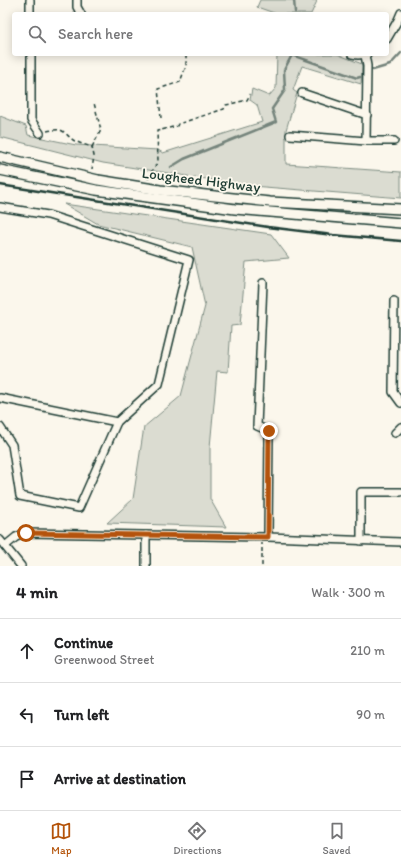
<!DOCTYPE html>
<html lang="en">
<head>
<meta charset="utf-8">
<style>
  body { margin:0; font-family:Itim,sans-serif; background:#f6f6f6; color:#202124 }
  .stop { position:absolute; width:12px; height:12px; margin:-9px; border:3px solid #b45309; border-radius:50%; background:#fff }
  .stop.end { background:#b45309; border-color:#fff; box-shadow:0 1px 4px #0008 }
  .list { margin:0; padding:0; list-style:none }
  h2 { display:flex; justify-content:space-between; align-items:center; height:52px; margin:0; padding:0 16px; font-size:17px }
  h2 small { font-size:13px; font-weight:400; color:#757577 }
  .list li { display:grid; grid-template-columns:26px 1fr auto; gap:12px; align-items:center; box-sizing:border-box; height:64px; padding:0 16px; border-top:1px solid #e0e0e0 }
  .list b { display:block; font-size:15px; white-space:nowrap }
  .list p { margin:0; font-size:13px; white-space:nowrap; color:#757577 }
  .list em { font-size:13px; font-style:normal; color:#757577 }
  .icon { flex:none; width:22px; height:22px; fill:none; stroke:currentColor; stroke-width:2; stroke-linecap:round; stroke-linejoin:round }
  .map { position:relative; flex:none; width:401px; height:566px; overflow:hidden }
  .search { position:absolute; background:#fff; box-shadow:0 2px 10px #0003; left:12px; right:12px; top:12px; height:44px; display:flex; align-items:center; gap:10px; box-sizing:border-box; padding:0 14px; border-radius:4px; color:#757577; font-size:15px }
  .sheet { height:244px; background:#fff }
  nav { display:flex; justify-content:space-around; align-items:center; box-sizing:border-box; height:56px; border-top:1px solid #e0e0e0; background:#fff; font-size:11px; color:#757577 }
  nav a { display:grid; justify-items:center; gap:2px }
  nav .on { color:#b45309 }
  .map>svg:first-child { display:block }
</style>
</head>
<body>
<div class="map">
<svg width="401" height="566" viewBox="0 0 401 566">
  <rect width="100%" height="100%" fill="#fbf7ec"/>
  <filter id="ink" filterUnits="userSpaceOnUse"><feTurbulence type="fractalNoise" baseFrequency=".025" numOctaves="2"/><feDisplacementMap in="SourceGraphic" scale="8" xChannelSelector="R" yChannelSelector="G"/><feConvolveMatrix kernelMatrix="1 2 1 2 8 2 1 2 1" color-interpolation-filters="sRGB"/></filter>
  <g filter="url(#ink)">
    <g fill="#dbdcd1" stroke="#7d8c82">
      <polygon points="260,0 315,0 317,1 311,14 277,14 257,7"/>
      <polygon points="277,54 337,54 362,64 361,84 302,66 293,90 297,93 286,130 286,164 401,172 401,198 252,186 103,163 0,137 0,116 26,126 28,135 76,145 158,150 163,153 262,122 257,105 250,100 252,89 269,96 276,88"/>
      <polygon points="64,204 271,234 289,258 246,262 240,325 231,326 228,372 217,371 210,447 210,499 226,527 107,523 133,499 144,427 181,396 205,306 192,247 98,224"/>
    </g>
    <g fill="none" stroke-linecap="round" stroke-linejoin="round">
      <g stroke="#74847b" stroke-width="2.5">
        <polyline points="294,0 295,12"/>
        <polyline points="373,70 390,65 401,53"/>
        <polyline points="171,167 184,159 276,122 272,109 285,90 284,70 292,55 357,78 360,77"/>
      </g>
      <defs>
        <g id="minor">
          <polyline points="30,0 30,14"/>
          <polyline points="77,0 77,7 81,14"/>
          <polyline points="387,39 398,20 401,13"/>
          <polyline points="31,54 31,120 40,133"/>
          <polyline points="352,54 358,55 367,54"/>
          <polyline points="365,55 367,66 366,141"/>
          <polyline points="302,93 367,115"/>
          <polyline points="290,135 366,141 394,141"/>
          <polyline points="0,207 48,215 189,260 159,384 117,422 79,508 20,496 12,445 0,427"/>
          <polyline points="263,283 257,426 269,431 268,537"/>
          <polyline points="394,301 393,392 401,403"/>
          <polyline points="0,398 117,422"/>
          <polyline points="395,433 401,427"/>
          <polyline points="0,540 21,566"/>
          <polyline points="361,541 361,492 401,492"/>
          <polyline points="5,546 16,537 26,533 268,537 401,542"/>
          <polyline points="146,566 146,535"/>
        </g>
        <g id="major">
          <polyline points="0,157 98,180 160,190 270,202 401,209"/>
          <polyline points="0,170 96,190 235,209 401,223"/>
        </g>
      </defs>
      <use href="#minor" stroke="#1f3d34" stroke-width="10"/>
      <use href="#major" stroke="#1f3d34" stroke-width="12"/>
      <g stroke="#1f3d34" stroke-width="1.5" stroke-dasharray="4 3" stroke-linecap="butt">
        <polyline points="161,118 158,89 180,82 186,66 186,54"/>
        <path d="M47 131C64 128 61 130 73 140 78 143 86 145 92 147L94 156 92 169"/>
        <polyline points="92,147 101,130 94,103"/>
        <polyline points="148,179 158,161 157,131 177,126 178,124 224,109 226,105 247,100 250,94"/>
        <polyline points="262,566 262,543"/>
      </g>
      <use href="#minor" stroke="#fbf7ec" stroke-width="7"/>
      <use href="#major" stroke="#fbf7ec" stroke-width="9"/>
      <polyline stroke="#1f3d34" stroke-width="2.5" points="0,185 268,227 333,235 401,241"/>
    </g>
  </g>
  <g fill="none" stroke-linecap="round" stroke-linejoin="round" filter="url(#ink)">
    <polyline stroke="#b45309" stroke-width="5" points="26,533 268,537 269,431"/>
  </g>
  <g text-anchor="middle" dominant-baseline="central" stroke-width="3.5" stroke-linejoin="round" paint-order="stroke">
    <g font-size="15" fill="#1f3d34" stroke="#fbf7ec">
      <text transform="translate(201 180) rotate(7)">Lougheed Highway</text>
    </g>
  </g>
</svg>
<div class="stop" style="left:26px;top:533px"></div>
<div class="stop end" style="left:269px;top:431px"></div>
<div class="search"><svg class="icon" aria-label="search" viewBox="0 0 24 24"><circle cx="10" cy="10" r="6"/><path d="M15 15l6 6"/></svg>Search here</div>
</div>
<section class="sheet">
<h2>4 min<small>Walk · 300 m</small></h2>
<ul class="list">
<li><svg class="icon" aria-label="ahead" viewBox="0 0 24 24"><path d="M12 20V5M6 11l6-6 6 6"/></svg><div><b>Continue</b><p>Greenwood Street</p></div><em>210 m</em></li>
<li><svg class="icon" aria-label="left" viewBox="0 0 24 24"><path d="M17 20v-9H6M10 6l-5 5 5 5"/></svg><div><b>Turn left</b></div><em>90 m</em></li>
<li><svg class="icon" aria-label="arrive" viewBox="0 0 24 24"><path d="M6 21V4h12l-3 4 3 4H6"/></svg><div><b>Arrive at destination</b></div></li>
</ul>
</section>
<nav>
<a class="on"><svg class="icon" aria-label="map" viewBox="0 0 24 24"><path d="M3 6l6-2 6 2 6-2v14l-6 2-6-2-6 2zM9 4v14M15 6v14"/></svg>Map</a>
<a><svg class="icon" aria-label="directions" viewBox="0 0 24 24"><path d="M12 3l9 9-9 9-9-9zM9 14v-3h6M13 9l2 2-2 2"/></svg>Directions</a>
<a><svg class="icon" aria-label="saved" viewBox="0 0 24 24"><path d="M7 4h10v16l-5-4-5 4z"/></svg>Saved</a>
</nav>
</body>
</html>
